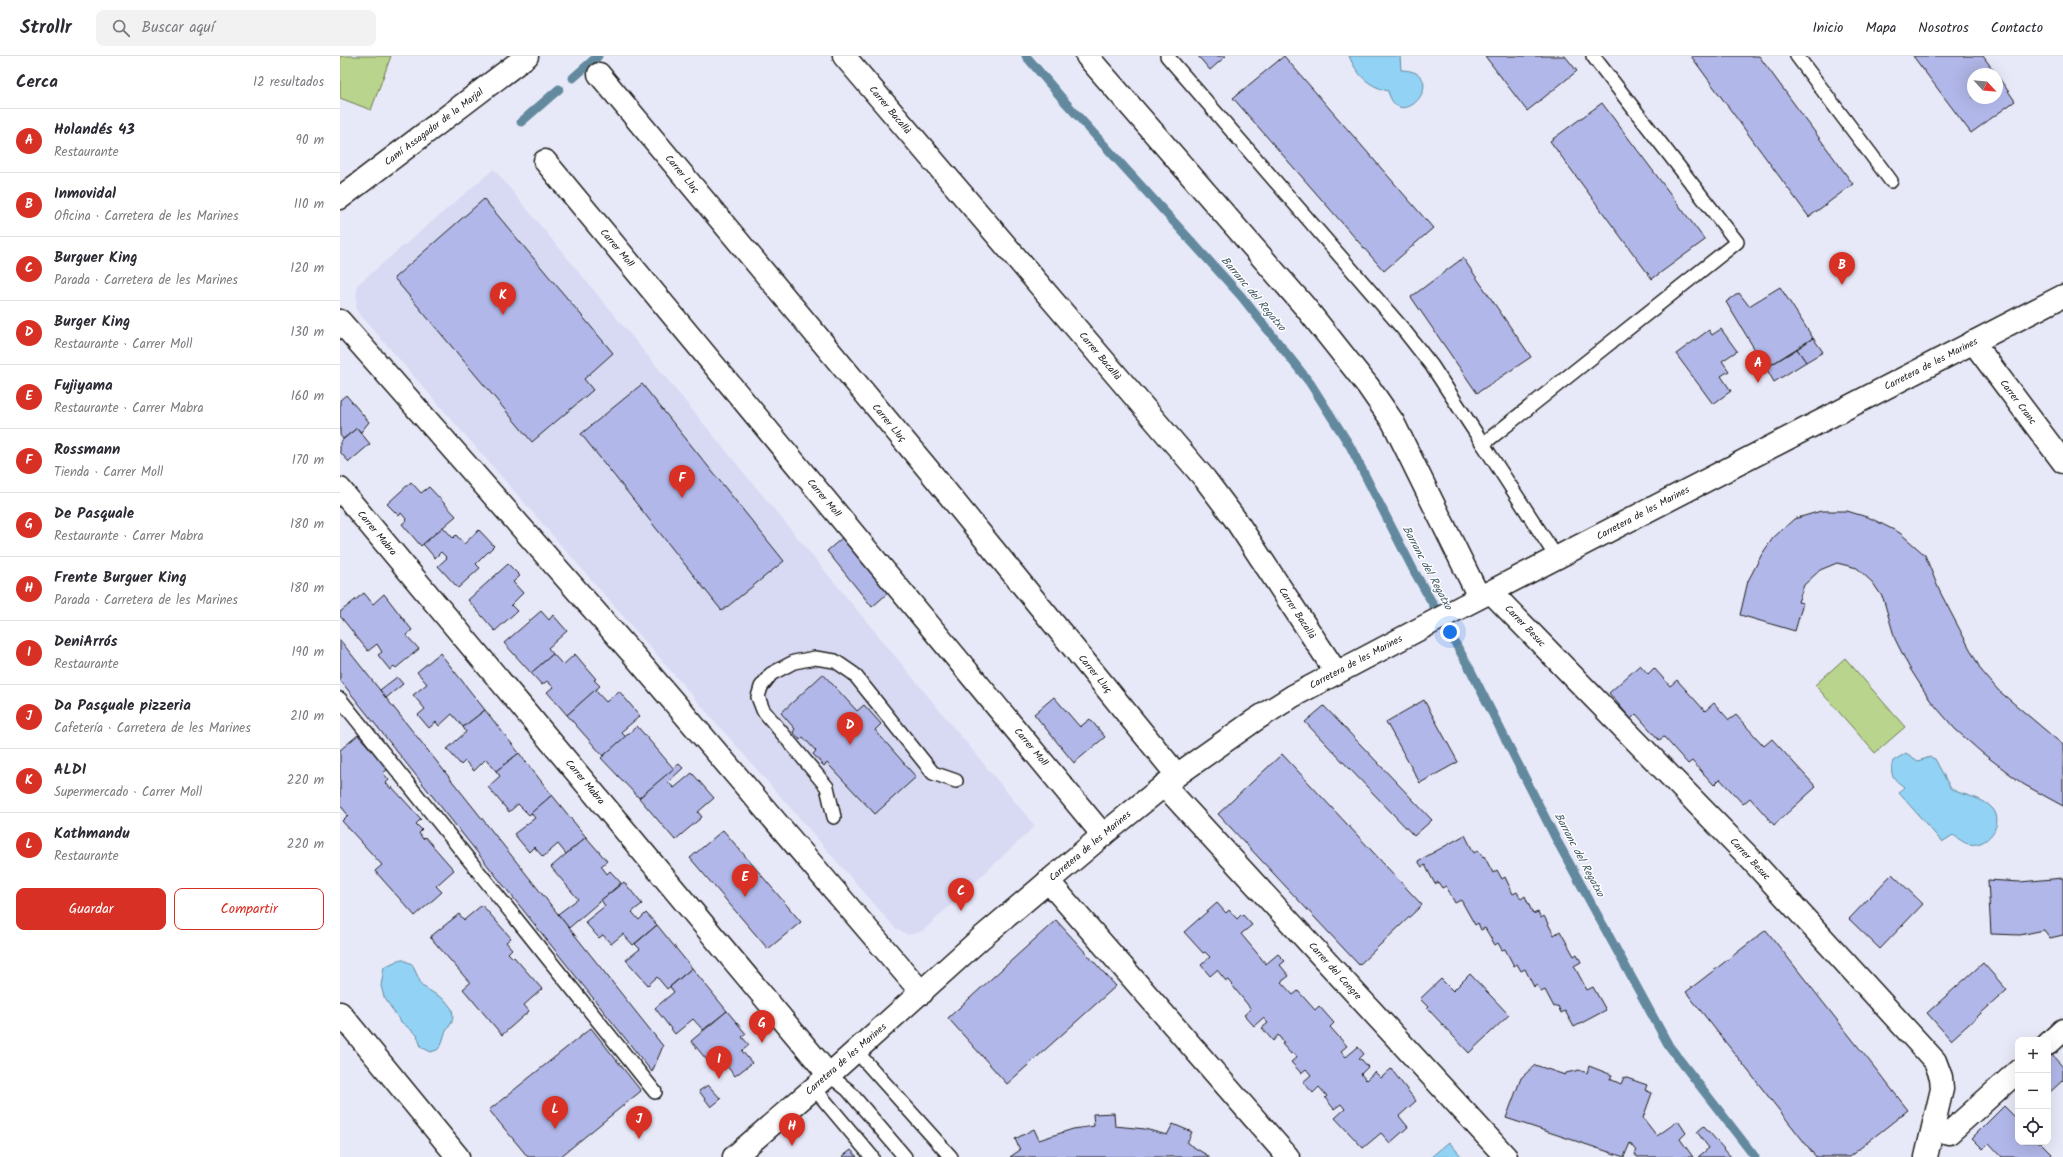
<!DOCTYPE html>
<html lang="es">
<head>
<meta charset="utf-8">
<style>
  body { margin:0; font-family:Kalam,sans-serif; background:#f2f2f3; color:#2b2b33 }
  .controls { position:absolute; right:12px; bottom:12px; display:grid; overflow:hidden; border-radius:8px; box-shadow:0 4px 16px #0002 }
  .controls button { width:36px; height:36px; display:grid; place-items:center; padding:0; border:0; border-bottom:1px solid #e1e1e2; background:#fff; color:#2b2b33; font:20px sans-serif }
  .compass { position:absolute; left:1627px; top:12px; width:36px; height:36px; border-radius:50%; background:#fff; box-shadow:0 4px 16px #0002; rotate:116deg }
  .you { position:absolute; left:1110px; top:576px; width:14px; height:14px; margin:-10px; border:3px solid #fff; border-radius:50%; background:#1a73e8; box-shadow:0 0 0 6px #1a73e833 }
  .badge { display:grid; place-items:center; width:26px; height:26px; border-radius:50%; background:#d93025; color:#fff; font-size:13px; font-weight:700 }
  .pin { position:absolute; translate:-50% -33px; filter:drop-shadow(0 1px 2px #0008) }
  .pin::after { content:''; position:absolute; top:21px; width:14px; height:12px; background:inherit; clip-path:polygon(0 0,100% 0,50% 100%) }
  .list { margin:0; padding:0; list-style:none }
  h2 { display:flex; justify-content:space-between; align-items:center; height:52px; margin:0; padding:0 16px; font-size:17px }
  h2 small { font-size:13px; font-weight:400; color:#7c7c81 }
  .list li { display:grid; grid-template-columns:26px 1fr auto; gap:12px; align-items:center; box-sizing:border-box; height:64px; padding:0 16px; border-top:1px solid #e1e1e2 }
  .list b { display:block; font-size:15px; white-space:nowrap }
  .list p { margin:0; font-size:13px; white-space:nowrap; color:#7c7c81 }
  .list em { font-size:13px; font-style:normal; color:#7c7c81 }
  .actions { display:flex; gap:8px; padding:12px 16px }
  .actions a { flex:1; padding:9px 0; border:1px solid #d93025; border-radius:8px; text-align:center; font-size:14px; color:#d93025 }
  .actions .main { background:#d93025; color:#fff }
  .icon { flex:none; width:22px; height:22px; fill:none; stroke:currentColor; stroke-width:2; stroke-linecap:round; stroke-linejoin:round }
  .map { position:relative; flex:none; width:1723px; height:1101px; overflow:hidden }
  header { display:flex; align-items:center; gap:24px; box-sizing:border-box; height:56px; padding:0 20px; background:#fff; border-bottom:1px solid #e1e1e2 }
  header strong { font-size:19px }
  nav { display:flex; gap:22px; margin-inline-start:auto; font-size:14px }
  .search { width:280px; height:36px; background:#f2f2f3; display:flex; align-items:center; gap:10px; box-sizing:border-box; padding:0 14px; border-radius:8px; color:#7c7c81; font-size:15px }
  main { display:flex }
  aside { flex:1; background:#fff }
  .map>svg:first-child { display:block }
</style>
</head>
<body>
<header>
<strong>Strollr</strong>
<div class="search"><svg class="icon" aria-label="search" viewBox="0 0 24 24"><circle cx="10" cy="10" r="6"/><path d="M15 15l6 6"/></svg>Buscar aquí</div>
<nav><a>Inicio</a><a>Mapa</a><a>Nosotros</a><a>Contacto</a></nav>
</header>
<main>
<aside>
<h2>Cerca<small>12 resultados</small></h2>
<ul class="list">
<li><span class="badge">A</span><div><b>Holandés 43</b><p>Restaurante</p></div><em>90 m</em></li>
<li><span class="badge">B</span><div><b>Inmovidal</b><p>Oficina · Carretera de les Marines</p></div><em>110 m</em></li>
<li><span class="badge">C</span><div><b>Burguer King</b><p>Parada · Carretera de les Marines</p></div><em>120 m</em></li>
<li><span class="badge">D</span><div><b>Burger King</b><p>Restaurante · Carrer Moll</p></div><em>130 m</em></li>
<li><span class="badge">E</span><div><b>Fujiyama</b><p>Restaurante · Carrer Mabra</p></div><em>160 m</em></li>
<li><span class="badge">F</span><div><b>Rossmann</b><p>Tienda · Carrer Moll</p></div><em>170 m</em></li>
<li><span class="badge">G</span><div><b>De Pasquale</b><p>Restaurante · Carrer Mabra</p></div><em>180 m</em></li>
<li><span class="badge">H</span><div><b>Frente Burguer King</b><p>Parada · Carretera de les Marines</p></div><em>180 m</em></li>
<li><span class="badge">I</span><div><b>DeniArrós</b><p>Restaurante</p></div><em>190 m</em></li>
<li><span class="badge">J</span><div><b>Da Pasquale pizzeria</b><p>Cafetería · Carretera de les Marines</p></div><em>210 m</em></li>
<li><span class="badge">K</span><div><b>ALDI</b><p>Supermercado · Carrer Moll</p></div><em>220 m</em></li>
<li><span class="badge">L</span><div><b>Kathmandu</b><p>Restaurante</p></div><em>220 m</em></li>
</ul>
<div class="actions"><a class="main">Guardar</a><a>Compartir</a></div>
</aside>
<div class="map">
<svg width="1723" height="1101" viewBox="0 0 1723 1101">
  <rect width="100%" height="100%" fill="#e8e9f8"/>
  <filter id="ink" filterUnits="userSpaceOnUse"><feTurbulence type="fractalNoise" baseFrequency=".025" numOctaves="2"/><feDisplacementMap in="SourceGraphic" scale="8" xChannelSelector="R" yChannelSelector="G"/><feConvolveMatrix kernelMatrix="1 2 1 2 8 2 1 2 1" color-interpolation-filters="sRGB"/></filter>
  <g filter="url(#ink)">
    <polygon fill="#d8daf3" points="154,113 695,770 583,875 568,879 555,872 16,254 17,229"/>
    <g fill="#b9d48c" stroke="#6a7854">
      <polygon points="0,0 51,0 31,54 0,42"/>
      <polygon points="1505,602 1565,671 1535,697 1475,629"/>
    </g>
    <g fill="#92d2f4" stroke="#63899e">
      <path d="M1009 0H1060L1061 14C1114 15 1060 82 1048 35 1028 30 1017 19 1009 0Z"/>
      <path d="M1566 697 1578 705 1590 701 1595 703 1611 733C1624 740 1643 741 1653 753 1665 768 1647 792 1629 788 1623 787 1618 782 1613 779L1602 786 1559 737 1564 731C1553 723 1549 718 1553 705Z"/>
      <polygon points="61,903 72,908 82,930 105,944 112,953 113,960 112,966 105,977 101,990 97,994 91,996 81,991 77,979 60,965 44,941 41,930 44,911"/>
      <polygon points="1109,1086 1122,1101 1091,1101"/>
    </g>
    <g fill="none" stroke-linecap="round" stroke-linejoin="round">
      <g stroke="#63899e" stroke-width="9">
        <polyline points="686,0 726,47 901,240 970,327 1010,390 1074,515 1130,613 1216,783 1329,990 1415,1101"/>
        <polyline points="233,22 258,0"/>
        <polyline points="181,66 219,33"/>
      </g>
    </g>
    <g fill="#b1b7e8" stroke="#1c1c1c">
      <polygon points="858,0 886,0 870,14"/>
      <polygon points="944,0 1093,172 1044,215 893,42"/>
      <polygon points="1145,0 1225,0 1237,15 1187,55"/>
      <polygon points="1351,0 1419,0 1513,128 1469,161"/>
      <polygon points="1573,0 1643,0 1656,18 1633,18 1633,42 1657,42 1657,19 1675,45 1631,77"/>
      <polygon points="1262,47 1365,184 1312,223 1210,85"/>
      <polygon points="144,143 273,297 244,323 253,334 192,386 54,222"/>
      <polygon points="1123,202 1191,301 1137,337 1071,241"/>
      <polygon points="1440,231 1473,282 1426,312 1386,246 1399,237 1409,250"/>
      <polygon points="1381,273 1397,295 1382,305 1389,315 1381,320 1391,335 1373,348 1336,298 1369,274 1372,279"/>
      <polygon points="1473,282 1483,296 1466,306 1457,293"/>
      <polygon points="1457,293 1466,306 1434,326 1426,312"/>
      <polygon points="302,328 444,505 382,555 241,378"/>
      <polygon points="6,339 29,366 21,376 17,372 3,383 0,379 0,344"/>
      <polygon points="17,372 30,388 9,406 0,396 0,386"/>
      <polygon points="71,426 81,437 89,431 116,460 81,490 62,468 67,464 61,457 59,460 47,448"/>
      <polygon points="1481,455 1507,455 1530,462 1560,477 1585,499 1599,534 1641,614 1658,634 1723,689 1723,750 1683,728 1641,696 1615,673 1590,644 1569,611 1555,583 1543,542 1533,527 1517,512 1497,507 1480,514 1464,529 1458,546 1463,547 1455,575 1400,559 1408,525 1422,498 1433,482 1454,463"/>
      <polygon points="103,471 113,482 116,479 124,488 139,474 154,490 136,508 140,512 118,532 98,510 107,502 101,496 95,502 83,488"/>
      <polygon points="502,482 548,537 532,551 487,495"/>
      <polygon points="168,508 180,520 173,526 183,537 171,549 177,555 155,575 128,544"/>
      <polygon points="24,537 33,548 44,538 72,574 66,579 79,593 56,612 54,610 50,614 38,599 42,596 37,588 28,595 0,560 0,556"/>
      <polygon points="201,555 209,564 213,559 227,575 208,592 213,598 191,617 164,587"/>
      <polygon points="0,584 323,990 312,1016 0,624"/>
      <polygon points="100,597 145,654 123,671 112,658 99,670 96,666 89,672 78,659 85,653 73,639 87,628 77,616"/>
      <polygon points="213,598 223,609 235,598 256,623 254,624 260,630 227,659 207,636 213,631 207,625 202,629 191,617"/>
      <polygon points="1300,609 1308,618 1314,612 1330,630 1337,624 1365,655 1374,647 1389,664 1396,659 1424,690 1432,683 1476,731 1434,769 1410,742 1403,748 1380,723 1374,729 1352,705 1348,708 1324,681 1319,684 1296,658 1291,663 1269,637"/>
      <polygon points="483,618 517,655 524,649 541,668 535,674 576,721 535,758 487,707 484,710 473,698 476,695 463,681 460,684 453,676 455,673 441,657"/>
      <polygon points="57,621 63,628 46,642 40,634"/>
      <polygon points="255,634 266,646 279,635 300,660 281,676 286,681 263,700 227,659"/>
      <polygon points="714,641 740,671 750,663 765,681 734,707 694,658"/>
      <polygon points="1084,644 1118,706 1080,727 1046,666"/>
      <polygon points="984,650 1092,764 1074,780 965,666"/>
      <polygon points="145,654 179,697 156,715 146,703 134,715 125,705 121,709 107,693 126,676 123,671"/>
      <polygon points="297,670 334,713 299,742 261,702"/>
      <polygon points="18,679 48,713 43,717 49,724 46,727 51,733 52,731 81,763 76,768 82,774 79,777 83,783 85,781 114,814 96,830 102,836 75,860 35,815 42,809 2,765 8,759 0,749 0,694"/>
      <polygon points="179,697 212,739 189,759 178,748 169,756 148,731 160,720 156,715"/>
      <polygon points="942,698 1082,849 1019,909 878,758"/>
      <polygon points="339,708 343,712 328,726 334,732 352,717 374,742 358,756 362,761 335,784 299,742"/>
      <polygon points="212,739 246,781 226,798 218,788 203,801 194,791 189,796 174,778 195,762 191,757"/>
      <polygon points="383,774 461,866 428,893 350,802"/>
      <polygon points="1125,779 1134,797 1138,794 1143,801 1144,800 1153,817 1157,814 1162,823 1165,821 1173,838 1177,836 1181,843 1185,840 1193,858 1198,856 1201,862 1204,860 1214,879 1220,875 1234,900 1237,898 1241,906 1234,910 1247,934 1253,931 1266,954 1234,971 1225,955 1221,957 1218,950 1214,951 1205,934 1201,936 1197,929 1194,931 1185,913 1181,915 1177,908 1174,910 1165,893 1162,894 1158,887 1155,889 1145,872 1141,874 1138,867 1135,869 1121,844 1115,847 1106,830 1102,832 1098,826 1095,828 1085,809 1082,811 1078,805"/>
      <polygon points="246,781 267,805 261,810 267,818 270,815 281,827 229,872 218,858 238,843 211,811"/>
      <polygon points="1552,818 1583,848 1540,893 1509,863"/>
      <polygon points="1723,822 1723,879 1710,882 1704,874 1680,879 1651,878 1648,824 1680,826"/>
      <polygon points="284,826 302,848 292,856 299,864 306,857 317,869 293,889 283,878 271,888 263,879 259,882 245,866 265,850 261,844"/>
      <polygon points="877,847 886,857 889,854 897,863 902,858 912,869 901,878 926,908 938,898 945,905 940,909 949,920 941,926 953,939 958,935 975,954 979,950 994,967 990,971 1007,990 1001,995 1006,1001 1018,991 1024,998 1019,1003 1022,1004 1028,1011 1021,1018 1026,1024 1035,1016 1041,1022 1051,1013 1076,1045 1059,1060 1068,1071 1050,1087 1041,1077 1023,1092 995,1062 1005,1053 1001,1048 994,1053 985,1042 987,1040 979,1031 973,1037 963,1026 971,1019 966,1013 961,1017 951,1006 957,1001 953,996 951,998 942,988 944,987 938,979 933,985 922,972 928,967 923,962 914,970 904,959 911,953 888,924 886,925 877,914 870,920 861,909 870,901 865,896 863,897 844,876"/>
      <polygon points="142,849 171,882 166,886 172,893 168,897 173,902 174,901 202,933 184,949 189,955 162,979 123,933 130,927 90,881 119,858 124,864"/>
      <polygon points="716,864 776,930 667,1028 608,962"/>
      <polygon points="317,869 352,912 327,933 317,921 308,929 286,904 300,893 295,888"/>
      <polygon points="1426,874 1568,1054 1509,1101 1476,1101 1346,936"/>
      <polygon points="1643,907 1667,934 1611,984 1587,957"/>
      <polygon points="352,912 387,955 363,974 353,963 335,978 315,952 334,936 330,931"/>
      <polygon points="1130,918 1169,959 1129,997 1087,952 1088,951 1080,943 1101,923 1113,935"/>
      <polygon points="387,955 406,978 402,981 409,989 402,995 412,1007 395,1020 385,1008 376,1015 351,985"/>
      <polygon points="251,972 301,1035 220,1101 188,1101 149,1054"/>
      <polygon points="1709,996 1723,1011 1723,1024 1708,1038"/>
      <polygon points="1195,1009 1225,1019 1226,1017 1239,1014 1247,1017 1249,1010 1272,1019 1270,1023 1281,1028 1284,1021 1307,1029 1305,1034 1312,1037 1303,1062 1317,1080 1338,1065 1346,1077 1340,1083 1353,1101 1297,1101 1294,1097 1296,1095 1290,1087 1284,1101 1166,1062 1181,1022"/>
      <polygon points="368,1029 381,1043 371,1051 359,1035"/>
      <polygon points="1664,1050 1678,1064 1678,1086 1700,1086 1712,1098 1710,1101 1662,1101 1649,1087 1643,1093 1632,1082"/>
      <polygon points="774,1057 775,1070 805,1073 827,1079 833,1068 852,1076 847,1087 870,1101 670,1101 680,1094 675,1083 694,1073 699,1084 733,1073 754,1070 753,1058"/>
      <polygon points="1364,1070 1377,1085 1391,1101 1358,1101 1369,1092 1357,1076"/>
      <polygon points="511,1094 517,1101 502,1101"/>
    </g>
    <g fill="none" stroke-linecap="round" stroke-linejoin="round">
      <defs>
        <g id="lane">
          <polyline points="827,0 1063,273 1092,310 1143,388"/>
          <polyline points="1457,0 1551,125"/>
          <polyline points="1217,502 1143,388 1397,186 1253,0"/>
          <polyline points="0,643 315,1036"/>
          <polyline points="494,761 487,731 423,654 418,641 421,631 431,618 454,606 475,602 495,605 514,618 593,717 616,725"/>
          <polyline points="516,995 611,1101"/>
          <polyline points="489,1019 508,1034 565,1101"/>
          <polyline points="474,1032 532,1101"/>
        </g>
        <g id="street">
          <polyline points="504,0 865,423 895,463 996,616"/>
          <polyline points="747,0 966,252 1028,330 1053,366 1139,541"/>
          <polyline points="259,18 587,412 837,719"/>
          <polyline points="205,105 763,779"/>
          <polyline points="0,142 187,0"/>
          <polyline points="0,265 297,603 582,937"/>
          <polyline points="1633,286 1723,406"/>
          <polyline points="0,433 489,1019"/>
          <polyline points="1151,536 1407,799 1595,1005 1601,1021 1602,1033 1586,1101"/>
          <polyline points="824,729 1166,1101"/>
          <polyline points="708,825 948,1101"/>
          <polyline points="0,957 118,1101"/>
          <polyline points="1708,988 1723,974"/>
          <polyline points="1593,1073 1609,1077 1678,1015"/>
        </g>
        <polyline id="secondary" points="394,1101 489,1019 640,883 763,779 837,719 915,664 953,640 1123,550 1723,240"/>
      </defs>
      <use href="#lane" stroke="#1c1c1c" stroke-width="16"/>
      <use href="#street" stroke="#1c1c1c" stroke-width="25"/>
      <use href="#secondary" stroke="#1c1c1c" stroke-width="25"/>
      <use href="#lane" stroke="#fff" stroke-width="13"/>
      <use href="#street" stroke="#fff" stroke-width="22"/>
      <use href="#secondary" stroke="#fff" stroke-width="22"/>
    </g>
  </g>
  <g text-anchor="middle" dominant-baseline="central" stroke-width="3" stroke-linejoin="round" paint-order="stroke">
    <g font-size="10" fill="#1c1c1c" stroke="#fff">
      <text transform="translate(550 54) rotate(50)">Carrer Bacallà</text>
      <text transform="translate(94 71) rotate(-37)">Camí Assagador de la Marjal</text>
      <text transform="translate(342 118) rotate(50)">Carrer Lluç</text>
      <text transform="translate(277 192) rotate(50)">Carrer Moll</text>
      <text transform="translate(760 300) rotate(50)">Carrer Bacallà</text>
      <text transform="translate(1591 308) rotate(-27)">Carretera de les Marines</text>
      <text transform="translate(1678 346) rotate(53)">Carrer Cranc</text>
      <text transform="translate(549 367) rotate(50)">Carrer Lluç</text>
      <text transform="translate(484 442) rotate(50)">Carrer Moll</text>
      <text transform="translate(1303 457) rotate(-28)">Carretera de les Marines</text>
      <text transform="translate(37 477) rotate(50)">Carrer Mabra</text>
      <text transform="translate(957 557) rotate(57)">Carrer Bacallà</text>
      <text transform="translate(1185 570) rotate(46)">Carrer Besuc</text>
      <text transform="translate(1016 606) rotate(-28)">Carretera de les Marines</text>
      <text transform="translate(755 618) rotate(51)">Carrer Lluç</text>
      <text transform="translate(691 691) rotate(50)">Carrer Moll</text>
      <text transform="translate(245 726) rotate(50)">Carrer Mabra</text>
      <text transform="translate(750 790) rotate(-40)">Carretera de les Marines</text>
      <text transform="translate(1410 803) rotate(47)">Carrer Besuc</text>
      <text transform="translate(995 915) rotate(48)">Carrer del Congre</text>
      <text transform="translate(506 1003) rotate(-41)">Carretera de les Marines</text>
    </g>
    <g font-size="11" font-style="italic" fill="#455c68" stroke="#fff">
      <text transform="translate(913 238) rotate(50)">Barranc del Regatxo</text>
      <text transform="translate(1087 512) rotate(62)">Barranc del Regatxo</text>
      <text transform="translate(1239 799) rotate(62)">Barranc del Regatxo</text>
    </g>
  </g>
</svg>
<div class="controls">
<button>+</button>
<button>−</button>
<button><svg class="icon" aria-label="locate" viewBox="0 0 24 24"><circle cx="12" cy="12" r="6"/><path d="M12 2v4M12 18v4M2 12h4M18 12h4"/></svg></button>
</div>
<svg class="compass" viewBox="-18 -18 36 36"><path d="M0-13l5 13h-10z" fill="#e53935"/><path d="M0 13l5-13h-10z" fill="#7c7c81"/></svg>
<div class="you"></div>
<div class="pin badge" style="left:1418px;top:327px">A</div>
<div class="pin badge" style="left:1502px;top:229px">B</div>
<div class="pin badge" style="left:621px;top:855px">C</div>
<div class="pin badge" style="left:510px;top:689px">D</div>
<div class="pin badge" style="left:405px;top:841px">E</div>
<div class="pin badge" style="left:342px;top:442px">F</div>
<div class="pin badge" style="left:422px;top:987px">G</div>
<div class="pin badge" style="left:452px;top:1090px">H</div>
<div class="pin badge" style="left:379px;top:1023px">I</div>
<div class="pin badge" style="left:299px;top:1083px">J</div>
<div class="pin badge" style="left:163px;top:259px">K</div>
<div class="pin badge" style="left:215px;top:1073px">L</div>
</div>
</main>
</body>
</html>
